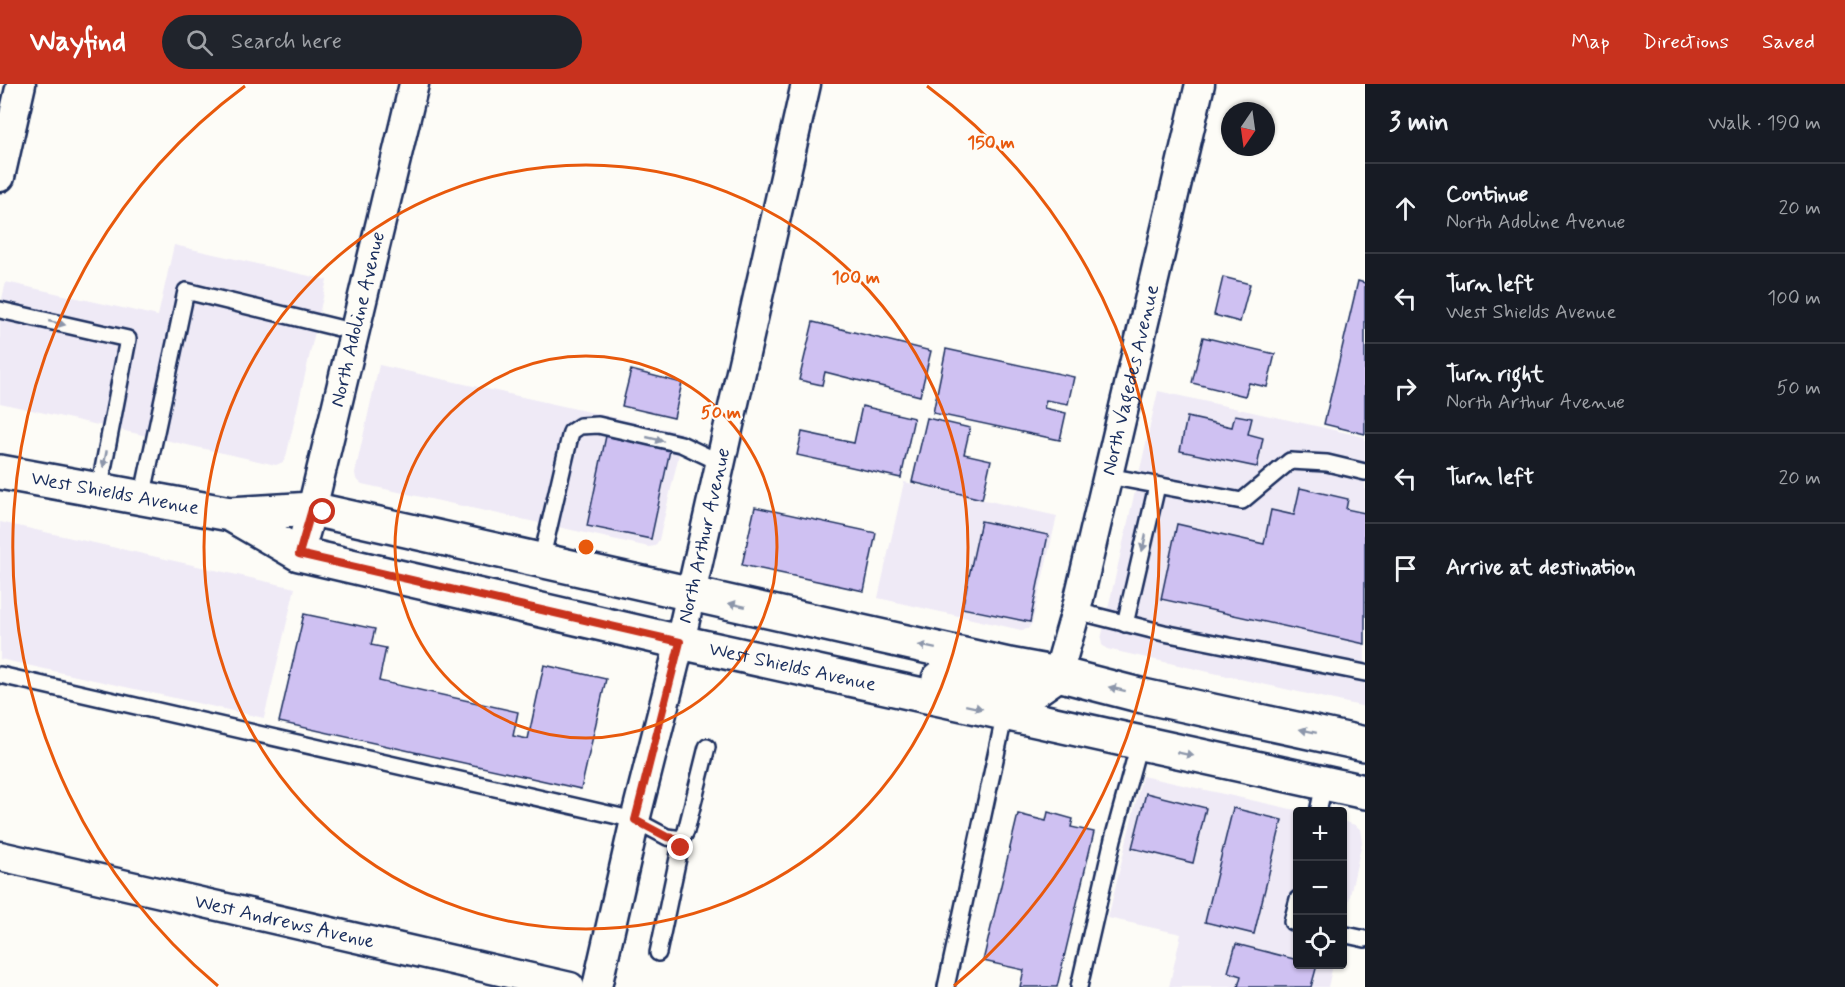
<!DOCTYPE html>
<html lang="en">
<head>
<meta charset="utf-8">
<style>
  body { margin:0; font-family:Mynerve,sans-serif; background:#20242c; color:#f1f3f6 }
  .controls { position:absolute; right:18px; bottom:18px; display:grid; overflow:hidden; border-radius:6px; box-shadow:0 2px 4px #0004 }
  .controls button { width:54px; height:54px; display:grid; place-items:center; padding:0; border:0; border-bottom:2px solid #363941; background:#171b24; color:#f1f3f6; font:30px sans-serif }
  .compass { position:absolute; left:1221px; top:18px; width:54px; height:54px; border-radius:50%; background:#171b24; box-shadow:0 2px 4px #0004; rotate:193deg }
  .stop { position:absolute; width:18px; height:18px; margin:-14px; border:4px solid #c8321e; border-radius:50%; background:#fff }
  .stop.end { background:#c8321e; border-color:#fff; box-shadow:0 2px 6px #0008 }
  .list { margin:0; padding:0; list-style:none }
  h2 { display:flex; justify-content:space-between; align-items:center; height:78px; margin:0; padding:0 24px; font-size:26px }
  h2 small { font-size:20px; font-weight:400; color:#9ea1a6 }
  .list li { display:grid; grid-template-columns:39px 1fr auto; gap:18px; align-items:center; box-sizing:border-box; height:90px; padding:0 24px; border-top:2px solid #363941 }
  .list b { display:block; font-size:22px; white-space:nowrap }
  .list p { margin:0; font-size:20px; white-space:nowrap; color:#9ea1a6 }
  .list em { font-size:20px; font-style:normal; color:#9ea1a6 }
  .icon { flex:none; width:33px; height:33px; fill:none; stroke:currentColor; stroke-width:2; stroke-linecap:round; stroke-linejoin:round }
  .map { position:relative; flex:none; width:1365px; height:903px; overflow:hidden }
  header { display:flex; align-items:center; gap:36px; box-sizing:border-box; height:84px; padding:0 30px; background:#c8321e; color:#fff }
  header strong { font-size:28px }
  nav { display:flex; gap:33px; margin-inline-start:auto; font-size:21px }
  .search { width:420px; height:54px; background:#20242c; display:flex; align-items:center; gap:15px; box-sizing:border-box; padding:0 21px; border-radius:33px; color:#9ea1a6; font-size:22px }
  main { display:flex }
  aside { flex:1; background:#171b24 }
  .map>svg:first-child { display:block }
</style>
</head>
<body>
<header>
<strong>Wayfind</strong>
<div class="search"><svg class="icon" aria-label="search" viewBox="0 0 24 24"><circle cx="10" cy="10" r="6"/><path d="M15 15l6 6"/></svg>Search here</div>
<nav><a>Map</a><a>Directions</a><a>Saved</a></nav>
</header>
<main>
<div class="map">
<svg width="1365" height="903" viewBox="0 0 1365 903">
  <rect width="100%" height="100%" fill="#fdfcf7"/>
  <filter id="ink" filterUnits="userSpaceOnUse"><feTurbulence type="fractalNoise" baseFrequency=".0167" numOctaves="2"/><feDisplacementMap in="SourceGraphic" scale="12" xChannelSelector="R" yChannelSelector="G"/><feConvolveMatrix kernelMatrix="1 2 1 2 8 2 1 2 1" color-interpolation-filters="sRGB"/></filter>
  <g filter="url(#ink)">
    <g fill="#efeaf6">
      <polygon points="174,161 327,196 286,373 283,378 276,381 0,319 0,223 6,198 158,232"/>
      <polygon points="379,281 684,349 659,456 655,462 649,463 362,400 356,395 355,389"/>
      <polygon points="1158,307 1365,353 1365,623 1107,565 1102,561 1101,555"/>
      <polygon points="904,398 1057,432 1032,539 1028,545 1021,546 878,514"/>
      <polygon points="0,438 295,504 264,634 0,575"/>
      <polygon points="1142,692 1300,727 1298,728 1298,880 1333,881 1328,903 1169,903 1181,850 1108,834"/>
      <polygon points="1343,737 1355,741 1360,745 1362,758 1343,843"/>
    </g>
    <g fill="#cfc1f2" stroke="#1b2f5e" stroke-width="1.5">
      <polygon points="1223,193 1250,200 1240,238 1214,231"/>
      <polygon points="1358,197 1365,199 1365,350 1324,340"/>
      <polygon points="813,238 931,267 920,312 825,288 822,301 799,296"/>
      <polygon points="1203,253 1275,270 1267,303 1249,299 1245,312 1192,299"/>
      <polygon points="946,265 1074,293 1068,320 1046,316 1044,324 1066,329 1060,356 933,329"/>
      <polygon points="631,286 682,299 674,334 622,322"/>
      <polygon points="862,322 914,334 901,394 797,371 802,348 854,359"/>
      <polygon points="1235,331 1252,334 1248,350 1263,354 1257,383 1180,367 1187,333 1232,343"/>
      <polygon points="927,334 970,344 964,370 991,376 982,415 912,398"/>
      <polygon points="606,352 670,366 651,455 587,442"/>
      <polygon points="1300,404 1348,415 1346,425 1365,429 1365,560 1161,515 1177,440 1264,460 1271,426 1294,431"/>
      <polygon points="755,423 876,449 864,507 742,481"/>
      <polygon points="981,437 1048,451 1030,538 962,524"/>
      <polygon points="304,530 375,545 371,561 386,564 379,597 518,628 513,652 528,655 544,581 606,595 581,705 279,638"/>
      <polygon points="1146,709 1206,724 1193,779 1132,764"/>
      <polygon points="1233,724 1282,736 1254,850 1205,838"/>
      <polygon points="1048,728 1073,735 1071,743 1094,748 1057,903 1020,903 1024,886 983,877 1018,730 1046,737"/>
      <polygon points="1236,860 1298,876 1298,880 1317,881 1311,903 1238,903 1241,892 1228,888"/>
    </g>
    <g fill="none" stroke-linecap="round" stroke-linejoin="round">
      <defs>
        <g id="service">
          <polyline points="0,226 128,255 99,406"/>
          <polyline points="1108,392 1242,417 1290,377 1327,379 1365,388"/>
          <polyline points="142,414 186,207 355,248"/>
          <polyline points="541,477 571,348 580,342 598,341 681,360 719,378"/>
          <polyline points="1076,527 1164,549 1365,589"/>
          <polyline points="1125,540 1157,402"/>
          <polyline points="0,591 635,736 667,753 682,755 686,747 707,663"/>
          <polyline points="1318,728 1324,700"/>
          <polyline points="1298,815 1292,838 1298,839"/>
          <polyline points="1342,850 1365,855"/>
          <polyline points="658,869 682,755"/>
          <polyline points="946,903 1005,629"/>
          <polyline points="1079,903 1113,755 1139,660"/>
        </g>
        <g id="minor">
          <polyline points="0,93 21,0"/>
          <path id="s1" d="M299 470 312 425 414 0"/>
          <path id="s2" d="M1058 590 1076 527 1200 0"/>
          <path id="s3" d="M0 772 570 903"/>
          <path id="s4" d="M597 903 635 736 680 558 806 0"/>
        </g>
        <g id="secondary">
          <path id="s5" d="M0 388 230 430 312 425 1009 581 1058 590 1143 612 1365 660"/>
          <path id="s6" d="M230 430 299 470 680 558 1365 708"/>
          <polyline points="939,595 1032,608 1055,592"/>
        </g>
      </defs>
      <use href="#service" stroke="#1b2f5e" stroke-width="20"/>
      <use href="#minor" stroke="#1b2f5e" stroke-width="33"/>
      <use href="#secondary" stroke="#1b2f5e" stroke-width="38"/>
      <use href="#service" stroke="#fdfcf7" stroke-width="15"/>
      <use href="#minor" stroke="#fdfcf7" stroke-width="28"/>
      <use href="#secondary" stroke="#fdfcf7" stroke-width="33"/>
    </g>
    <defs><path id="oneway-solid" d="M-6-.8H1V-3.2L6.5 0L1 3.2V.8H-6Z" transform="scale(1.5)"/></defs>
    <g fill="#8c96aa">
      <use href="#oneway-solid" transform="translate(57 239) rotate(13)"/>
      <use href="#oneway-solid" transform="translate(655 355) rotate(13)"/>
      <use href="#oneway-solid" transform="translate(105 375) rotate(101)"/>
      <use href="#oneway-solid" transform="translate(1144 459) rotate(103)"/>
      <use href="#oneway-solid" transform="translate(737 521) rotate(-168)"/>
      <use href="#oneway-solid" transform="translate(927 563) rotate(-168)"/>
      <use href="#oneway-solid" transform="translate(1117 605) rotate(-166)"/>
      <use href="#oneway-solid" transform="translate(974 623) rotate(12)"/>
      <use href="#oneway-solid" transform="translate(1308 647) rotate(-168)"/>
      <use href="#oneway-solid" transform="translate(1185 670) rotate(12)"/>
    </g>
  </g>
  <g fill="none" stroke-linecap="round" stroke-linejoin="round" filter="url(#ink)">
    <polyline stroke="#c8321e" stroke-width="8" points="323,428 312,425 299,470 680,558 635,736 667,753 682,755 681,764"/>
  </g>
  <g fill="none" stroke="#e8590c" stroke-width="3">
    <circle cx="586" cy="463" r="191"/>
    <circle cx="586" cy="463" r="382"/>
    <path d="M218 902A573 573 0 0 1 245 2M927 2A573 573 0 0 1 954 902"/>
  </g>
  <g text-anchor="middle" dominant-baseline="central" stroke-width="4.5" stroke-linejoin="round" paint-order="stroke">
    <g font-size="20" fill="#1b2f5e" stroke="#fdfcf7">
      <text stroke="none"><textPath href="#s1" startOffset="242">North Adoline Avenue</textPath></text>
      <text stroke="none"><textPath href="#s2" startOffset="303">North Vagedes Avenue</textPath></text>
      <text stroke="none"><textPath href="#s5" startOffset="117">West Shields Avenue</textPath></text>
      <text stroke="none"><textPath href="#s4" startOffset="464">North Arthur Avenue</textPath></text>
      <text stroke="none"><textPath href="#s6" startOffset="586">West Shields Avenue</textPath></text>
      <text stroke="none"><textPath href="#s3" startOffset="292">West Andrews Avenue</textPath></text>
    </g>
  </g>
  <circle cx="586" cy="463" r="9" fill="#e8590c" stroke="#fdfcf7" stroke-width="3"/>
  <g font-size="18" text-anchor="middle" font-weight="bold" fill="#e8590c" stroke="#fdfcf7" stroke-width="4.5" stroke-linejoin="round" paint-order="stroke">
    <text x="991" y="64">150 m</text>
    <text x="856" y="199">100 m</text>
    <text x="721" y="334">50 m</text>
  </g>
</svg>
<div class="controls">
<button>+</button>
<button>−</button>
<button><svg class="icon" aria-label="locate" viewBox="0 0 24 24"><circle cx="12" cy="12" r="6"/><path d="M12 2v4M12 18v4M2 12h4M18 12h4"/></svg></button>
</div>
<svg class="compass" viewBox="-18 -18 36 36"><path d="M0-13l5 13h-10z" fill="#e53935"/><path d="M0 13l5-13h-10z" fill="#9ea1a6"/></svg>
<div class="stop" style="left:323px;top:428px"></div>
<div class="stop end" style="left:681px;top:764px"></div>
</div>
<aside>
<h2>3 min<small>Walk · 190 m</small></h2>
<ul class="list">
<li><svg class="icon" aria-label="ahead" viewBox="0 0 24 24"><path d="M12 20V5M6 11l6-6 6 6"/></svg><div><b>Continue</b><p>North Adoline Avenue</p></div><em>20 m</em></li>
<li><svg class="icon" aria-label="left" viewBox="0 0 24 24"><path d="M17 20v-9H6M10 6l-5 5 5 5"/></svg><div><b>Turn left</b><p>West Shields Avenue</p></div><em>100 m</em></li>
<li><svg class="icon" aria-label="right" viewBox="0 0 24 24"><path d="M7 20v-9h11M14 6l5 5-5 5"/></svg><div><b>Turn right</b><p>North Arthur Avenue</p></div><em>50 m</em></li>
<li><svg class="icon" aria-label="left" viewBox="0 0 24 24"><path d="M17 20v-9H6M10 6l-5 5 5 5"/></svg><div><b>Turn left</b></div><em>20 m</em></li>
<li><svg class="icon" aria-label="arrive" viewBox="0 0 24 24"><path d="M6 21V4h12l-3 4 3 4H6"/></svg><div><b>Arrive at destination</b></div></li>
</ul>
</aside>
</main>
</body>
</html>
